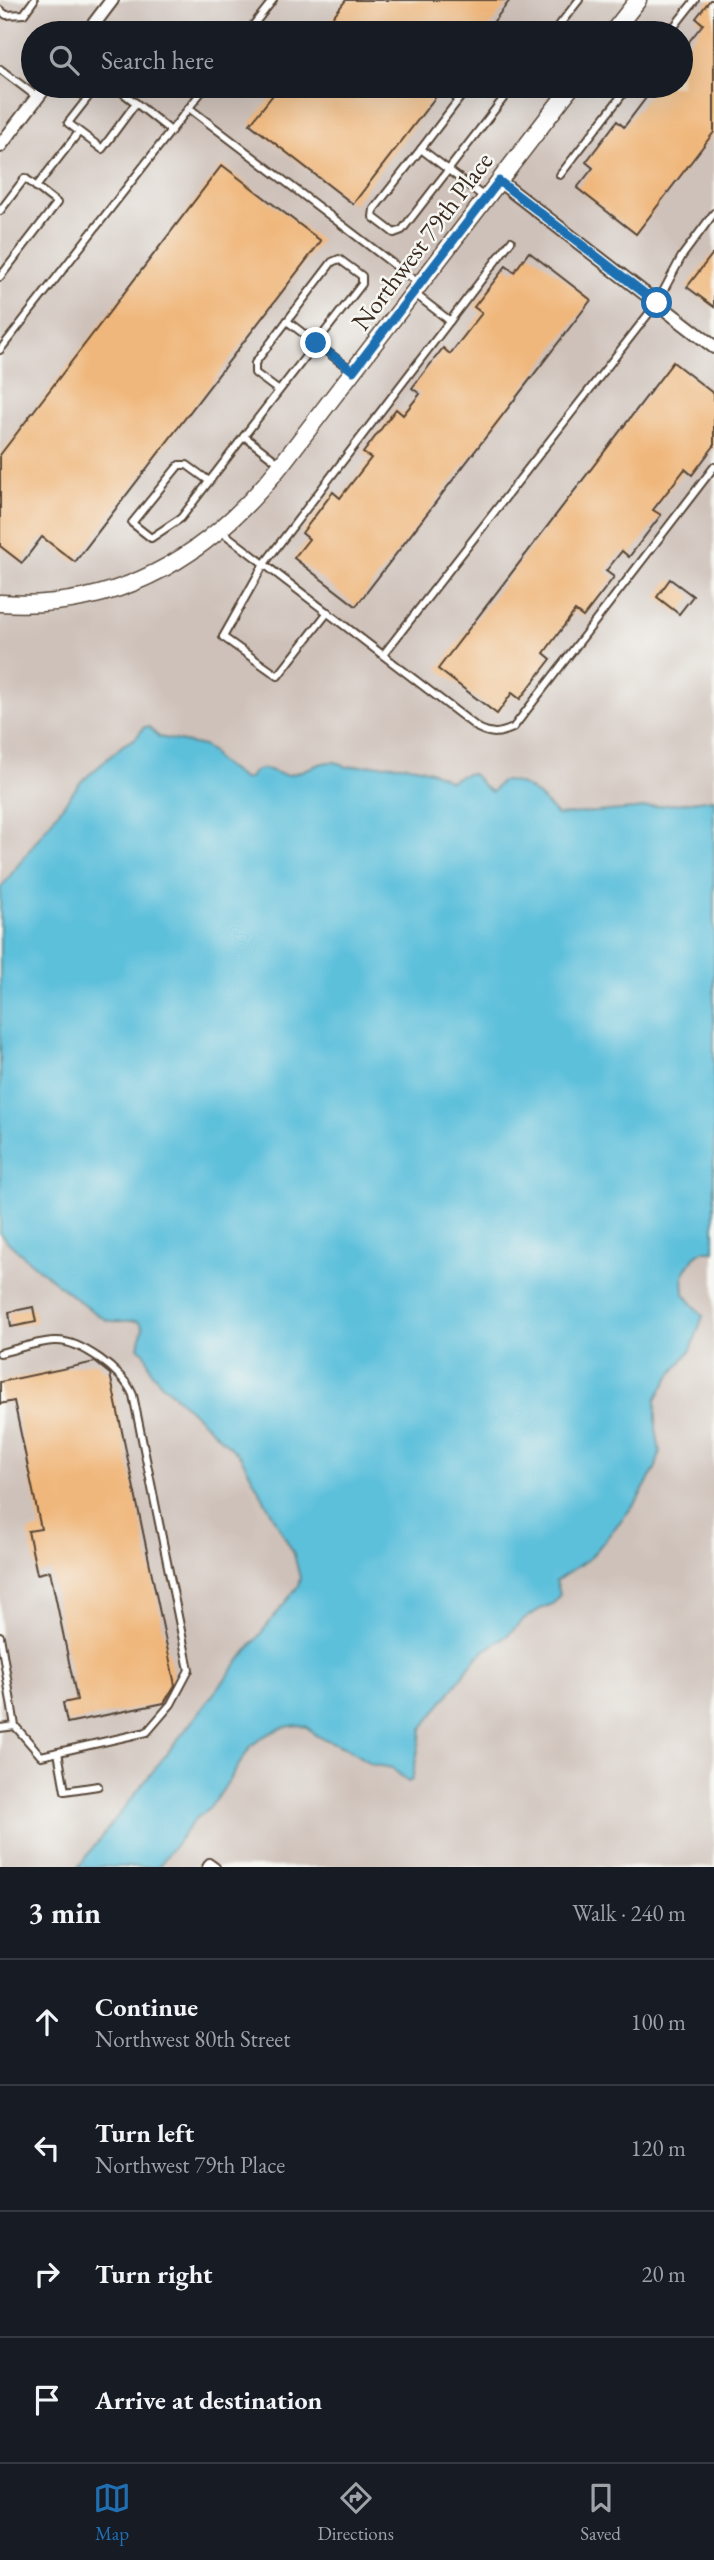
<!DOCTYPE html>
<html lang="en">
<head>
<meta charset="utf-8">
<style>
  body { margin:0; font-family:"EB Garamond",serif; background:#20242c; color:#f1f3f6 }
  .stop { position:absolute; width:21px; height:21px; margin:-16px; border:5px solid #1f6fb2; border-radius:50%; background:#fff }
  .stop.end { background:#1f6fb2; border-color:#fff; box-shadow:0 2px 7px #0008 }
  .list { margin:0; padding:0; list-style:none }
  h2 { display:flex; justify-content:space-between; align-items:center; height:91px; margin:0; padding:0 28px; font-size:30px }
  h2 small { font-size:23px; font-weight:400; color:#9ea1a6 }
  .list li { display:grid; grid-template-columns:46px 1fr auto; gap:21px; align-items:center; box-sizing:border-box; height:126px; padding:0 28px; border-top:2px solid #363941 }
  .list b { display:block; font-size:26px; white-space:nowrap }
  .list p { margin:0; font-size:23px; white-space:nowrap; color:#9ea1a6 }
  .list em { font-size:23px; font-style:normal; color:#9ea1a6 }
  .icon { flex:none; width:38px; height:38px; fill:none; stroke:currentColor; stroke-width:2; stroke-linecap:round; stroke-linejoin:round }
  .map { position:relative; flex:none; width:714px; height:1867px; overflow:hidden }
  .search { position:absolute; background:#171b24; box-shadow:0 7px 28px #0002; left:21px; right:21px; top:21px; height:77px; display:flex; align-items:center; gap:18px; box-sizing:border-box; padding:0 24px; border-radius:38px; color:#9ea1a6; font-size:26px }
  .sheet { height:595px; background:#171b24 }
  nav { display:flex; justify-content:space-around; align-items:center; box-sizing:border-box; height:98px; border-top:2px solid #363941; background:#171b24; font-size:19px; color:#9ea1a6 }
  nav a { display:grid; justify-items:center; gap:4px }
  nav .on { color:#1f6fb2 }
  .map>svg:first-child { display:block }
</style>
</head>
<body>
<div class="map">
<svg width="714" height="1867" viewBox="0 0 714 1867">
  <rect width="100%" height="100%" fill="#f6f6f2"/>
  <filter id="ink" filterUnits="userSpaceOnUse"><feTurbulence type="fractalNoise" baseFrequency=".0143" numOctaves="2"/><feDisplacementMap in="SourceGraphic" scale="14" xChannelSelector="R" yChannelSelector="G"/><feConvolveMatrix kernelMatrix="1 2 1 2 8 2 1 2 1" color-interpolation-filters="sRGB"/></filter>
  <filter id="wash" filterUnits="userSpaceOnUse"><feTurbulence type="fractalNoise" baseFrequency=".00686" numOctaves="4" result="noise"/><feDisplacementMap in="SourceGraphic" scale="28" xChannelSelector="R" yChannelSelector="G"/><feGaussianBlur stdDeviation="1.57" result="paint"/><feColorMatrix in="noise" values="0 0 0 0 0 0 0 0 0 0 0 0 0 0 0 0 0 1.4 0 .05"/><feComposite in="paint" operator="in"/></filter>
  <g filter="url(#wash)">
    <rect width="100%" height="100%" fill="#f0dcbb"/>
    <path fill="#cec1b9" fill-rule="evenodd" d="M0 0H714V1867H0ZM33 33H681V86H33Z"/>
    <path fill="#5dc0db" stroke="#4c757c" stroke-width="2" d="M144 727H149L159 737 203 746 212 752 217 760 243 779H248C252 774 255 769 261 769 271 768 278 776 288 775 307 772 329 753 346 767 385 765 416 759 450 781 482 764 470 780 492 792L501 781C527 780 541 798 557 815L635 809 714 799V1251H702L694 1257 683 1275 684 1294 703 1316 691 1350 669 1377 656 1399V1428L660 1453 656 1467 637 1501 591 1557 556 1581 560 1594 553 1604 540 1609 521 1622 508 1635 482 1652 469 1667 422 1729 412 1780 408 1782 392 1768 371 1764 346 1748 315 1735 307 1727 297 1725 281 1728 264 1736 251 1746 217 1799 203 1814 196 1818 158 1867H78L298 1586 300 1578 294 1554 241 1457 162 1384 152 1373 145 1353 138 1347 143 1328 140 1322C129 1318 118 1324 107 1320 94 1315 7 1245 0 1233V889L80 783 123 745 136 738Z"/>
    <g id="blocks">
      <g fill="#f0b77c">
        <polygon points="346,0 510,0 485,33 320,33"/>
        <polygon points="710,0 714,0 714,132 636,234 577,188 593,168 586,162 617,121 624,127 655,86 681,86 681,40 687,44 703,24 696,18"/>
        <polygon points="280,86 444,86 353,204 250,124"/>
        <polygon points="222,165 321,241 75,562 42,537 22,563 0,546 0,455"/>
        <polygon points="529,252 591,300 356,606 294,558 309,539 302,533 333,492 340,498 371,458 363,453 396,409 403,415 420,394 412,388 443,348 450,354 482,313 474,307 506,266 514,272"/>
        <polygon points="714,252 714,307 687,287"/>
        <polygon points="673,362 714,394 714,446 692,475 685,469 653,510 661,515 629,557 622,551 606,571 614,577 583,617 575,611 544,653 551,659 520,699 512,693 497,714 438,669"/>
        <polygon points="670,579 693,596 679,614 657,597"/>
        <polygon points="33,1307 36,1322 11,1327 9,1312"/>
        <polygon points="95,1362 110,1374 175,1685 164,1703 67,1723 63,1703 77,1700 50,1571 37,1574 28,1531 41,1529 14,1401 0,1404 0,1382"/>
      </g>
    </g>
  </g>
  <g filter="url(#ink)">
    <use href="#blocks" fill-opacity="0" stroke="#564536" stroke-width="2"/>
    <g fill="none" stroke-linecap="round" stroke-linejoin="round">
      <defs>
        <g id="service">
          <polyline points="0,10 6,15 24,14 34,0"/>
          <polyline points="561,24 573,33"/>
          <polyline points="247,33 273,0"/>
          <polyline points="553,33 579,0"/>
          <polyline points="669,33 695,0"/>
          <polyline points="0,69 37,97"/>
          <polyline points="97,86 68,123 102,149 136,103 114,86"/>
          <polyline points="489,86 505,97"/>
          <polyline points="614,86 623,93"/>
          <polyline points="136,103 171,131"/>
          <polyline points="189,108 418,283"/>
          <polyline points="421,149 469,86"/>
          <polyline points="560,175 629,86"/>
          <polyline points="36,187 79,132"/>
          <polyline points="484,197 421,149 374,209 373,217 394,233 402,230 513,86"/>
          <polyline points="0,211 25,178 57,203 0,277"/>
          <polyline points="415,294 450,321"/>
          <polyline points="287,321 351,370"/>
          <polyline points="0,350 206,86"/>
          <polyline points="244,436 362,284 362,276 339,259 332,262 255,363 255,373 279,391"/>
          <polyline points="209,481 187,465 179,465 132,523 151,538 181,518 244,436 280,464"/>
          <path d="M221 531 478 728C492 735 499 734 513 728L714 467"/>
          <polyline points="328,612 278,676 223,637 264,564 511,241"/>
          <polyline points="383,655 657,303 682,256 714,213"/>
          <path d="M0 1353C17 1349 36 1342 54 1341 80 1339 124 1372 133 1395L189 1670 171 1704 147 1732 41 1756 15 1726"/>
          <polyline points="0,1636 15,1726 0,1728"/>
          <polyline points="58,1752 65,1791 98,1786"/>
          <polyline points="206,1867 209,1862 216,1867"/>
        </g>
        <g id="minor">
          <polyline points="87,33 112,0"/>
          <polyline points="0,146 46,86"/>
          <polyline points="499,181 714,347"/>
        </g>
        <g id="secondary">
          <polyline points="612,33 638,0"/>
          <path d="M0 603C119 611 210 556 281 465L572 86"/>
        </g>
      </defs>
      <use href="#service" stroke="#564536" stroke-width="10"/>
      <use href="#minor" stroke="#564536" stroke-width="16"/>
      <use href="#secondary" stroke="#564536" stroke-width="19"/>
      <use href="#service" stroke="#fff" stroke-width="6"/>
      <use href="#minor" stroke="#fff" stroke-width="12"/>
      <use href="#secondary" stroke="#fff" stroke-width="16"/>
    </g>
  </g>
  <g fill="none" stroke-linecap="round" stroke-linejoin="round" filter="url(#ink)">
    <polyline stroke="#1f6fb2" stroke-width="9" points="316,343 353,371 499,181 657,303"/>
  </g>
  <g text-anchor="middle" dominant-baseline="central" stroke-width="5" stroke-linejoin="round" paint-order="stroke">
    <g font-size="26" fill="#3b2a1e" stroke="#f6f6f2">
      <text transform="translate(422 241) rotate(-53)">Northwest 79th Place</text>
    </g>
  </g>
</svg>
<div class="stop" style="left:657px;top:303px"></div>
<div class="stop end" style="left:316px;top:343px"></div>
<div class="search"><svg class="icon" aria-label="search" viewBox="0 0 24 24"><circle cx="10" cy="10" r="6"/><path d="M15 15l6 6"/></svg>Search here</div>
</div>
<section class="sheet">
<h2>3 min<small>Walk · 240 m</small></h2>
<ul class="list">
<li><svg class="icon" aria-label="ahead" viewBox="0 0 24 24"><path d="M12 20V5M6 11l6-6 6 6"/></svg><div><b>Continue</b><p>Northwest 80th Street</p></div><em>100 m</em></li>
<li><svg class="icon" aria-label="left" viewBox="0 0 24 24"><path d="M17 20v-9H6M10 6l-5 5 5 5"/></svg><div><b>Turn left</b><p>Northwest 79th Place</p></div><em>120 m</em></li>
<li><svg class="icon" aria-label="right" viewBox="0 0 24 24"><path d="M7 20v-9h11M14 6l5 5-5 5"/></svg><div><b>Turn right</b></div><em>20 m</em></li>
<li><svg class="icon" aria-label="arrive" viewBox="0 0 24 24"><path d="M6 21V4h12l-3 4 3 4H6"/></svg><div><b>Arrive at destination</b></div></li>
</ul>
</section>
<nav>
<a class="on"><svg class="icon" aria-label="map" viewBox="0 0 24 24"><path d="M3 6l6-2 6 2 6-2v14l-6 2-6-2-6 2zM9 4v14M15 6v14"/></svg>Map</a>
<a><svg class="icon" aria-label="directions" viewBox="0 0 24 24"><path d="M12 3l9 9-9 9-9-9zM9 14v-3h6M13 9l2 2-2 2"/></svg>Directions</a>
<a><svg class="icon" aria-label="saved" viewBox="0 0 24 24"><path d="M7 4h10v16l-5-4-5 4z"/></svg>Saved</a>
</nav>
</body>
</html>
